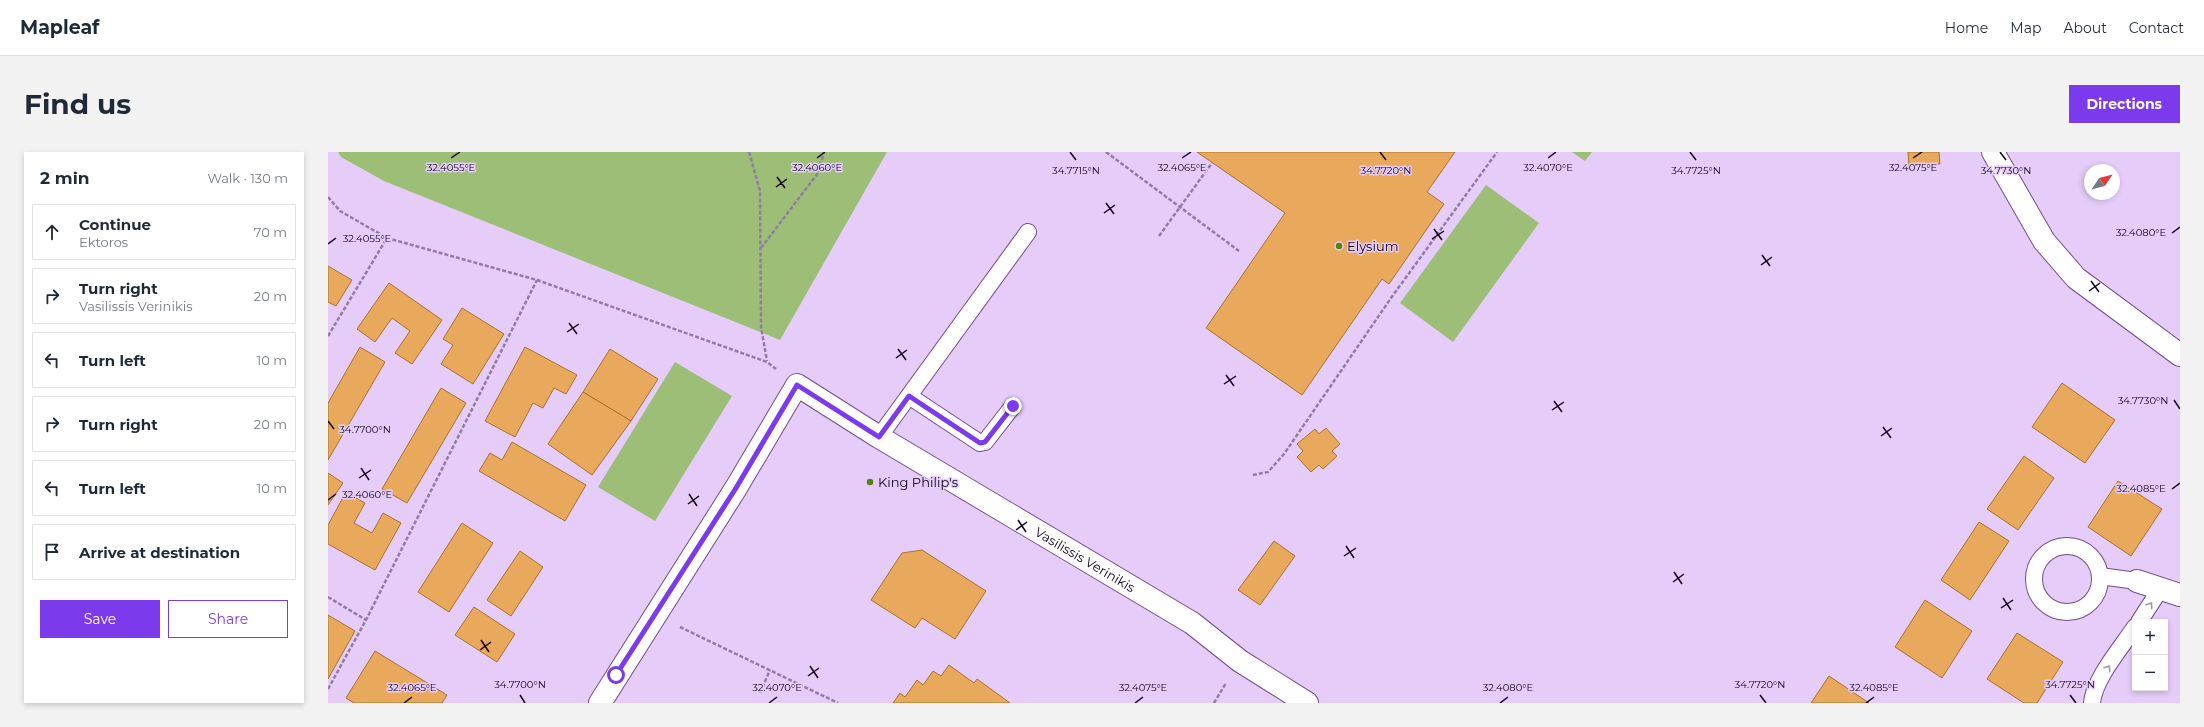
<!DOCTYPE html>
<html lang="en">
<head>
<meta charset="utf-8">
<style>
  body { margin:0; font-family:Montserrat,sans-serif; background:#f2f2f3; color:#1f2937 }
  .controls { position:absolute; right:12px; bottom:12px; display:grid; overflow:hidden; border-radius:0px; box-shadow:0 2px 6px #0003 }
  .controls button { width:36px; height:36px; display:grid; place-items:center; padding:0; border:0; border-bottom:1px solid #e0e1e3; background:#fff; color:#1f2937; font:20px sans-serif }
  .compass { position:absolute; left:1756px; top:12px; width:36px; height:36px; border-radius:50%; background:#fff; box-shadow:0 2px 6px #0003; rotate:55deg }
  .stop { position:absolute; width:12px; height:12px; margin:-9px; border:3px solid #7c3aed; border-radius:50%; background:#fff }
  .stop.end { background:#7c3aed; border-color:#fff; box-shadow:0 1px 4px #0008 }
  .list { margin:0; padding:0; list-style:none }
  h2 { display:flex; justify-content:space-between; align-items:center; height:52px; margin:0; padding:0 16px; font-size:17px }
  h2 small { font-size:13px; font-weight:400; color:#747a83 }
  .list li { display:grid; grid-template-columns:26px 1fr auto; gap:12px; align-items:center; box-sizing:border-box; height:56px; margin:0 8px 8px; padding:0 8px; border:1px solid #e0e1e3; border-radius:0px }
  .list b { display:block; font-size:15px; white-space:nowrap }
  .list p { margin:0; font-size:13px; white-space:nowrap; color:#747a83 }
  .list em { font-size:13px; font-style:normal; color:#747a83 }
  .actions { display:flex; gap:8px; padding:12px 16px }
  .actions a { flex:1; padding:9px 0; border:1px solid #7c3aed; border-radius:0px; text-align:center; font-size:14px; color:#7c3aed }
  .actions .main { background:#7c3aed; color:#fff }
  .icon { flex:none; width:22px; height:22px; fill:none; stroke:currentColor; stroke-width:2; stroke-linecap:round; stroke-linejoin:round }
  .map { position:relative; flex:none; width:1852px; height:551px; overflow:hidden; border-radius:0px }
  header { display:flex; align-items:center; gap:24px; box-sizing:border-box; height:56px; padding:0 20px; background:#fff; border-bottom:1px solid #e0e1e3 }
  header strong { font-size:19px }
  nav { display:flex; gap:22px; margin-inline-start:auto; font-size:14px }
  .intro { display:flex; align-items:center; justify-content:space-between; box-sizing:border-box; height:96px; padding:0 24px }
  h1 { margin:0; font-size:28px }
  .button { padding:10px 18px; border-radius:0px; background:#7c3aed; color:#fff; font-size:14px; font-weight:700 }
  main { display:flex; gap:24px; padding:0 24px }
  aside { flex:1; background:#fff; border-radius:0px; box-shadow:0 2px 6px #0003 }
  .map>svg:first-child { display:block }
</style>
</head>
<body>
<header>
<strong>Mapleaf</strong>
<nav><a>Home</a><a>Map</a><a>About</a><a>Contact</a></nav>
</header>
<div class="intro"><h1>Find us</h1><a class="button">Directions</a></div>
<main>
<aside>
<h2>2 min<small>Walk · 130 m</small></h2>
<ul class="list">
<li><svg class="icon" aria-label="ahead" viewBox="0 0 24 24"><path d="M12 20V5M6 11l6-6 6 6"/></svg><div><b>Continue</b><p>Ektoros</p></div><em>70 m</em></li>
<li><svg class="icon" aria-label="right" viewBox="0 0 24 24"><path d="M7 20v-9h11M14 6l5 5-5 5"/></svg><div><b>Turn right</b><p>Vasilissis Verinikis</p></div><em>20 m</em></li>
<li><svg class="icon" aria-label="left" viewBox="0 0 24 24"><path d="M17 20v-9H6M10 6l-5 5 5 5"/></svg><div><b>Turn left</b></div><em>10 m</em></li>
<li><svg class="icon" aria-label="right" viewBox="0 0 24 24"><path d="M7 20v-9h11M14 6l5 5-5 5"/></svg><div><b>Turn right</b></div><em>20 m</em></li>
<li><svg class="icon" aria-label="left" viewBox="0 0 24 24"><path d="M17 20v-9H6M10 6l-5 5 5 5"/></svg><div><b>Turn left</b></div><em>10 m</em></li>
<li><svg class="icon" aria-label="arrive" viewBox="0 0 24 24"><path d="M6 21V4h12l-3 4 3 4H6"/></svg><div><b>Arrive at destination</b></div></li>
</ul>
<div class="actions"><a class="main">Save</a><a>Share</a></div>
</aside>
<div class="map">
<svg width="1852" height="551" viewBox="0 0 1852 551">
  <rect width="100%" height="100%" fill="#e5ccf9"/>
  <g fill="#9cbe76">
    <polygon points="10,0 559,0 452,188 56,29 13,5"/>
    <polygon points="1244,0 1264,0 1257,9"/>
    <polygon points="1158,33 1211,71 1125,190 1072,151"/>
    <polygon points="347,210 404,244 327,369 270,335"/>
  </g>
  <g fill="#e8a95d" stroke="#a9722b">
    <polygon points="869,0 1127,0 1099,40 1116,52 1061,132 1054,127 974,243 878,176 957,61"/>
    <polygon points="1580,0 1611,0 1612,12 1581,14"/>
    <polygon points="0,114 24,128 8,154 0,150"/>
    <polygon points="61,131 114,168 84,212 67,201 82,179 64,166 47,190 29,177"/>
    <polygon points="134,156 176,182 145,232 113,212 125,193 115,187"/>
    <polygon points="32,195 57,210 0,308 0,251"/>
    <polygon points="197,195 249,223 238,242 226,236 215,256 205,251 187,285 157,269"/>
    <polygon points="282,197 330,227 303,269 255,240"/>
    <polygon points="1734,231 1787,268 1757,311 1704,275"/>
    <polygon points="113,236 138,251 79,351 54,337"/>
    <polygon points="255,240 303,269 264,323 220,292"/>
    <polygon points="998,276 1012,292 1004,299 1009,304 995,317 991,313 983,320 969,305 975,299 969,292 987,277 991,282"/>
    <polygon points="184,290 258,333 237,369 151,319 162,301 174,308"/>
    <polygon points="1696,304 1726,326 1690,378 1659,357"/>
    <polygon points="0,321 15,331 0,353"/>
    <polygon points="1790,329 1834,357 1803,404 1760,375"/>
    <polygon points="18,340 37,351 26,371 44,381 55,361 73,371 47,418 0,392 0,373"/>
    <polygon points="1651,370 1681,389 1642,448 1613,428"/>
    <polygon points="134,371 165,391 121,460 90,440"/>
    <polygon points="946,389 967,404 932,453 910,438"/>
    <polygon points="594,398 658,439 627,487 594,466 587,476 543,448 574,401"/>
    <polygon points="192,399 215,415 183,464 159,448"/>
    <polygon points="1597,448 1644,479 1614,526 1567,495"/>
    <polygon points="146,455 187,482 169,510 127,483"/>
    <polygon points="0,463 27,479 0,527"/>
    <polygon points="1689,481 1735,510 1709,551 1696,551 1659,527"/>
    <polygon points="47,499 119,543 114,551 26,551 18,546"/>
    <polygon points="621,513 646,531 649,527 682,551 565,551 572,541 577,545 589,528 595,533 605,519 613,524"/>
    <polygon points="1501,524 1541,551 1483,551"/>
  </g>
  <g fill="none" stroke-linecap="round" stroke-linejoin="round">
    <defs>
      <g id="lane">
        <polyline points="581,244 652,291 657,290 685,254"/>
        <polyline points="551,285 700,80"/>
        <circle cx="1739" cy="427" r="33"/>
        <polyline points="1772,424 1809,429"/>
        <polyline points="1811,470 1833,436"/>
        <path d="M1764 551C1766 527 1793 496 1807 475"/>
      </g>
      <g id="street">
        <polyline points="1665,0 1716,89 1748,126 1852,203"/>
        <polyline points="1809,429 1852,443"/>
        <path id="s1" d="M272 551 408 336 469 233 551 285 864 471 912 509 979 551"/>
      </g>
    </defs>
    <use href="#lane" stroke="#734e8f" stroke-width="18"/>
    <use href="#street" stroke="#734e8f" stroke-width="24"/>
    <g stroke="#927da2" stroke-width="2.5" stroke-dasharray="4 2" stroke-linecap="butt">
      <polyline points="421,0 432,39 433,175 439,209"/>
      <polyline points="778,0 911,99"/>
      <polyline points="0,45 12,59 59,86"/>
      <polyline points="831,84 884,11"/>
      <polyline points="433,96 490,21 496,0"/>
      <polyline points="0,184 59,86 209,128 439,210 448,217"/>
      <polyline points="925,323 940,320 956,302 1063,146 1169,0"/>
      <polyline points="0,445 38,468"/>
      <polyline points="352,475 510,551"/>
      <polyline points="0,537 38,468 209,128"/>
      <polyline points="432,541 442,518"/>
      <polyline points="886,551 898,531"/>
    </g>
    <use href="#lane" stroke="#fff" stroke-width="16"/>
    <use href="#street" stroke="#fff" stroke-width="22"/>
  </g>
  <defs><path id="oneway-chevron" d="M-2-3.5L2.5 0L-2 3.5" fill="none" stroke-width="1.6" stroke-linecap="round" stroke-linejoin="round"/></defs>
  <g stroke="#a09ba4">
    <use href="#oneway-chevron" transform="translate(1822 453) rotate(-56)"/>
    <use href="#oneway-chevron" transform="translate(1780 516) rotate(-56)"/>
  </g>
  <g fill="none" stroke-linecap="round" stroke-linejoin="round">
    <polyline stroke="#7c3aed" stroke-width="5" points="288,523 408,336 469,233 551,285 581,244 652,291 657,290 685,254"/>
  </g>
  <path fill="none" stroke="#12041c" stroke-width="1.5" d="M742 0 748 8M1052 0 1058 8M1362 0 1368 8M1672 0 1678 8M123 6 132 0M489 6 497 0M854 6 863 0M1220 6 1228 0M1585 6 1594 0M449 25 457 36M448 35 459 27M778 51 786 62M776 61 787 53M1106 77 1114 88M1844 81 1852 75M1104 87 1116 79M0 92 8 86M1434 103 1442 114M1433 113 1444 105M1763 129 1771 140M1761 139 1772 131M241 171 249 182M239 180 251 172M570 197 578 208M568 206 579 198M898 223 906 234M896 232 908 224M1846 248 1852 257M1226 249 1234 260M1224 258 1236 250M0 269 6 277M1555 275 1563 286M1553 284 1564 276M33 316 41 328M31 326 43 318M1844 337 1852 331M361 342 369 354M0 348 8 342M360 352 371 344M690 368 698 380M688 378 699 370M1018 394 1026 406M1016 404 1028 396M1346 420 1354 432M1345 430 1356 422M1675 446 1683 458M1673 456 1685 448M153 488 161 500M152 498 163 490M482 514 490 526M480 524 491 516M192 543 197 551M1432 543 1438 551M1742 543 1748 551M76 551 84 545M441 551 449 545M807 551 815 545M1172 551 1180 545M1538 551 1546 545"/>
  <g fill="#57820b" stroke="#e5ccf9" stroke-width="1.5">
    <circle cx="1011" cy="94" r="4"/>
    <circle cx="542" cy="330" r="4"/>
  </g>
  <g text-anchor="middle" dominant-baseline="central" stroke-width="3" stroke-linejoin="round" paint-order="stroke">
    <g font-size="13" fill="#12041c" stroke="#e5ccf9" text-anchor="start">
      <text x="1019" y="94">Elysium</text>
      <text x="550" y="330">King Philip's</text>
    </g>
    <g font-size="13" fill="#12041c" stroke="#e5ccf9">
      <text stroke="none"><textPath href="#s1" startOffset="711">Vasilissis Verinikis</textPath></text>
    </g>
  </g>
  <g font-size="10" text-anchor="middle" fill="#12041c" stroke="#e5ccf9" stroke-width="3" stroke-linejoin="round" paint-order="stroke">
    <text x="123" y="19">32.4055°E</text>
    <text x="489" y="19">32.4060°E</text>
    <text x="854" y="19">32.4065°E</text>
    <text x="1220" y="19">32.4070°E</text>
    <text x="1585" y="19">32.4075°E</text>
    <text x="748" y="22">34.7715°N</text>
    <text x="1058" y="22">34.7720°N</text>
    <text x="1368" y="22">34.7725°N</text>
    <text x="1678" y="22">34.7730°N</text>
    <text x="1813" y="84">32.4080°E</text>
    <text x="39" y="90">32.4055°E</text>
    <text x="1815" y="252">34.7730°N</text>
    <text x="37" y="281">34.7700°N</text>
    <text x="1813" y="340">32.4085°E</text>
    <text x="39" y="346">32.4060°E</text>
    <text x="192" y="536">34.7700°N</text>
    <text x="1432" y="536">34.7720°N</text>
    <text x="1742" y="536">34.7725°N</text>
    <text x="84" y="539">32.4065°E</text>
    <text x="449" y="539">32.4070°E</text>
    <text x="815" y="539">32.4075°E</text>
    <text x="1180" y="539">32.4080°E</text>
    <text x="1546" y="539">32.4085°E</text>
  </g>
</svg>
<div class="controls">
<button>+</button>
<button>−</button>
</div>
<svg class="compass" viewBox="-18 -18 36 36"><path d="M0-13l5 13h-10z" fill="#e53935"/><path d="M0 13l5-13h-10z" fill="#747a83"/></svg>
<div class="stop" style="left:288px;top:523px"></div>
<div class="stop end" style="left:685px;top:254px"></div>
</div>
</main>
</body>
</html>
